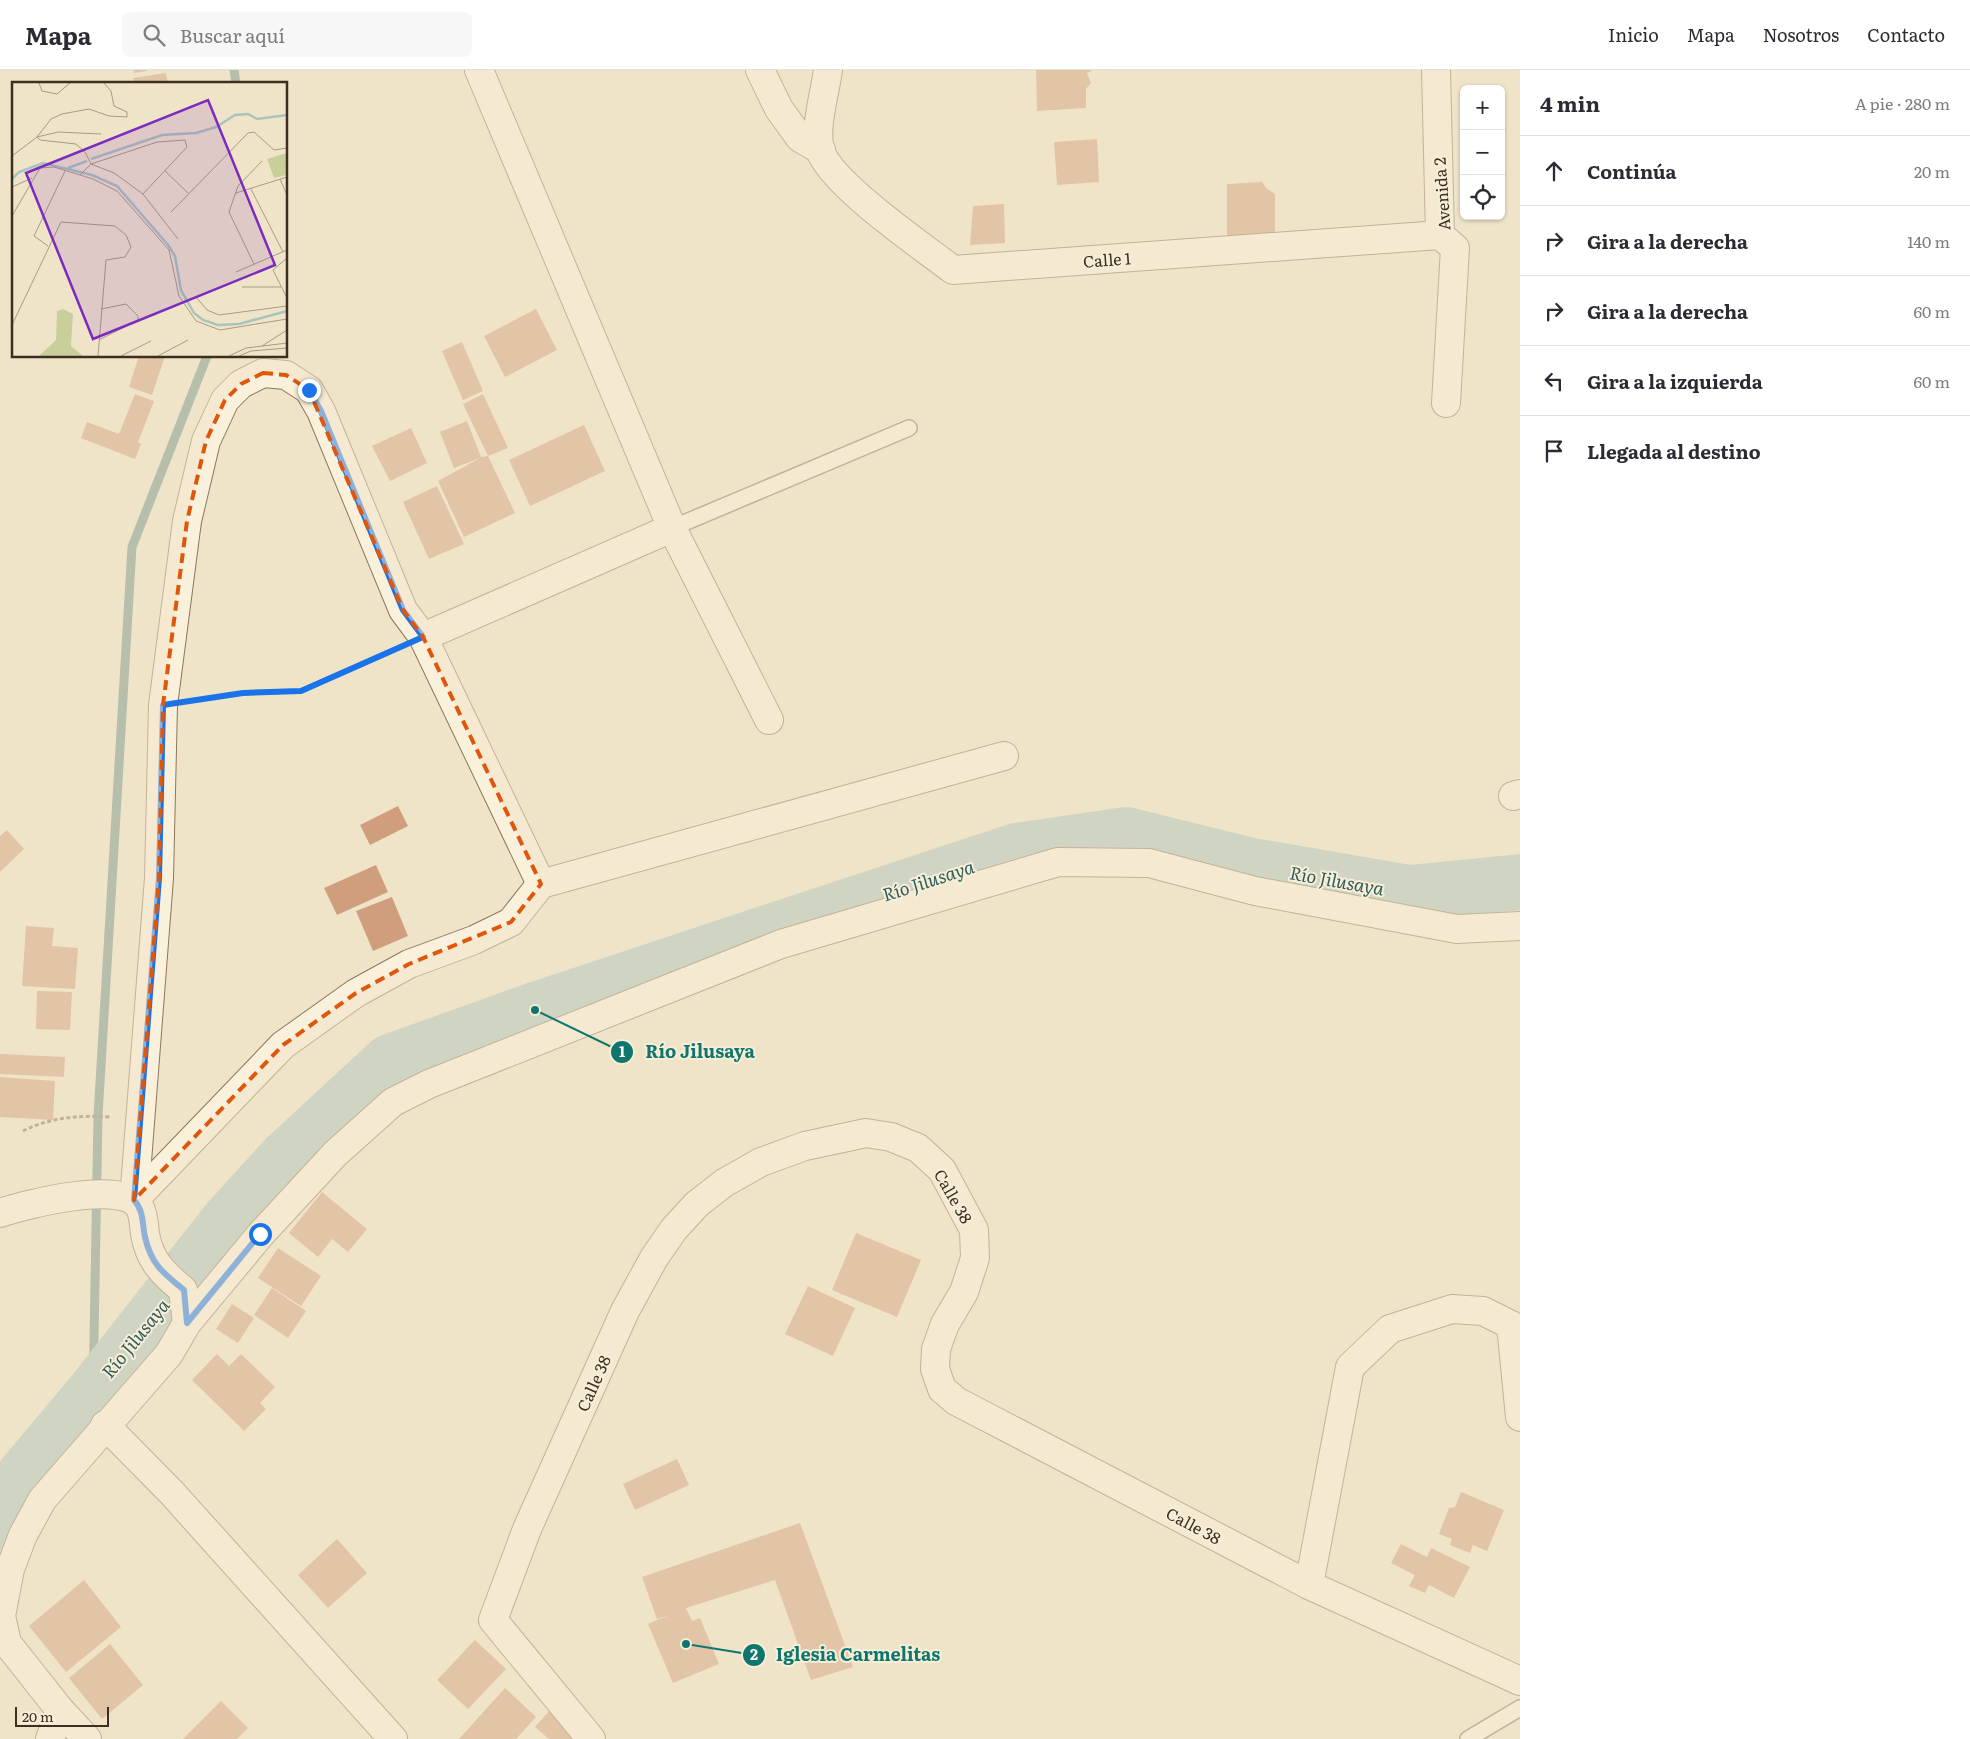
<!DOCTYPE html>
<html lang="es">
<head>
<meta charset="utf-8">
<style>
  body { margin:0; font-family:Literata,serif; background:#f7f7f7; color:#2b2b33 }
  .controls { position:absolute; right:15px; top:15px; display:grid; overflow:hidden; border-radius:8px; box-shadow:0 1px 4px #0004 }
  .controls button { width:45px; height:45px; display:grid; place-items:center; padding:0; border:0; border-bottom:1px solid #e1e1e2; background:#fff; color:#2b2b33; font:25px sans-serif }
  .scale { position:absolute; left:15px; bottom:12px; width:94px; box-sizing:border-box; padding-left:5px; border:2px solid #3d2e20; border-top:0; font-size:14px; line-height:18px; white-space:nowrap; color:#3d2e20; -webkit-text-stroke:4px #f7eed8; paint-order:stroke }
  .stop { position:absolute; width:15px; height:15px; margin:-11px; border:4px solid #1a73e8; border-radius:50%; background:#fff }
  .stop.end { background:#1a73e8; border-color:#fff; box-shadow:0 1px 5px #0008 }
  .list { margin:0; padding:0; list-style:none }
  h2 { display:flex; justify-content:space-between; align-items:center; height:65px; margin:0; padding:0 20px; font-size:21px }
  h2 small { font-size:16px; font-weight:400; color:#7c7c81 }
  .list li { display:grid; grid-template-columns:32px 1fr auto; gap:15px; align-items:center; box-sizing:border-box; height:70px; padding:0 20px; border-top:1px solid #e1e1e2 }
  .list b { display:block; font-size:19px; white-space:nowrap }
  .list em { font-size:16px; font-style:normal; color:#7c7c81 }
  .icon { flex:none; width:28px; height:28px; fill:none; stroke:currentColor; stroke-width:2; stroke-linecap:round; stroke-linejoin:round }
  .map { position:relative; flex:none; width:1520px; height:1669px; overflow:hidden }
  header { display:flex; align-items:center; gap:30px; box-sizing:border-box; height:70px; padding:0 25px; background:#fff; border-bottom:1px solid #e1e1e2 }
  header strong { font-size:24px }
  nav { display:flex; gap:28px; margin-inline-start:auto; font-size:18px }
  .search { width:350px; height:45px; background:#f7f7f7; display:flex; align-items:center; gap:12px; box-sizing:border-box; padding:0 18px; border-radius:8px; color:#7c7c81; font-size:19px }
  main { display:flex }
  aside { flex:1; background:#fff }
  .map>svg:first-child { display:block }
</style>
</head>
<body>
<header>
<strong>Mapa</strong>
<div class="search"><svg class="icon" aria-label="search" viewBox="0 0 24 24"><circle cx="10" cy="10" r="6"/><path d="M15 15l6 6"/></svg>Buscar aquí</div>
<nav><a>Inicio</a><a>Mapa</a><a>Nosotros</a><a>Contacto</a></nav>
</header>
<main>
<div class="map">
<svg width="1520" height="1669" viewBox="0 0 1520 1669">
  <rect width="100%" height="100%" fill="#f0e4c8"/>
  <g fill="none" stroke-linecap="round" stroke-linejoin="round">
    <g stroke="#6f938a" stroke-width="9">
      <polyline points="234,0 236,14"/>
      <polyline points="93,1324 98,1046 132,477 207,286"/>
    </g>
    <polyline stroke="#a9c4bc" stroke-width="56" points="0,1452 24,1406 93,1324 227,1153 284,1090 390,992 535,940 1016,781 1126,765 1247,795 1409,823 1520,812"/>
  </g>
  <g fill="#cf9f7d">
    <polygon points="133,0 147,0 147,1 134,3"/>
    <polygon points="1036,0 1093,0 1087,3 1091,13 1086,19 1086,38 1037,41"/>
    <polygon points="166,3 168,14 134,14 133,8"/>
    <polygon points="1097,69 1099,112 1057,115 1054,72"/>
    <polygon points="1262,112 1266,118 1275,124 1275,173 1227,171 1227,114"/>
    <polygon points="1004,134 1005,173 970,175 973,136"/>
    <polygon points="536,239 557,280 505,307 484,266"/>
    <polygon points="462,272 483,321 463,330 442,281"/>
    <polygon points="139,286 165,286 152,325 129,317"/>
    <polygon points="135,324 154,331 138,372 141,374 135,389 81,368 87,352 119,364"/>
    <polygon points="483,324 508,378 488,386 463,334"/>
    <polygon points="467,351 481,387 488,386 515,443 464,467 438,411 480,388 454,398 440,362"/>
    <polygon points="584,355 605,401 530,436 509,390"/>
    <polygon points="411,358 427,393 390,411 372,376"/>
    <polygon points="437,416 464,474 429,489 403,432"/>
    <polygon points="398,736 408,756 370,775 360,755"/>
    <polygon points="7,760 24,779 0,802 0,766"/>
    <polygon points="376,795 388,822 337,845 324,818"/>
    <polygon points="392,827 408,866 373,881 356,841"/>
    <polygon points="26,856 54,858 52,876 78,878 75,919 22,916"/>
    <polygon points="37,921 72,922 70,960 36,959"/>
    <polygon points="0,984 65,987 64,1007 0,1004"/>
    <polygon points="0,1007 55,1011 53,1050 0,1047"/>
    <polygon points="322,1122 367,1159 348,1182 332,1169 318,1187 289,1163"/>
    <polygon points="856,1163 921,1190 897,1247 832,1220"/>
    <polygon points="278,1178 321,1206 301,1236 258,1208"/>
    <polygon points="808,1216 855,1238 833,1286 785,1264"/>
    <polygon points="272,1218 306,1241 288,1268 254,1245"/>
    <polygon points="232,1234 254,1248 238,1273 216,1259"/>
    <polygon points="217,1284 229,1296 241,1284 275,1317 260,1333 266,1339 244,1361 192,1310"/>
    <polygon points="677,1389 689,1415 635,1440 623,1414"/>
    <polygon points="1461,1422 1504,1440 1487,1481 1473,1475 1470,1483 1450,1475 1452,1469 1439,1464 1449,1438 1455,1437"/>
    <polygon points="800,1453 853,1597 811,1610 775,1510 686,1538 692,1551 700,1548 719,1594 673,1613 648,1554 669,1545 657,1549 642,1507"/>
    <polygon points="337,1469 367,1503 328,1538 298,1505"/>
    <polygon points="1401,1474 1427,1487 1431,1478 1470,1497 1454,1528 1429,1515 1425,1523 1409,1516 1415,1505 1391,1493"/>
    <polygon points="84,1510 121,1557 66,1602 29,1556"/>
    <polygon points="475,1570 506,1599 468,1639 437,1610"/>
    <polygon points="110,1574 143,1615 102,1649 69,1608"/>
    <polygon points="505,1618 536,1647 516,1669 459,1669"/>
    <polygon points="221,1631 248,1658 237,1669 183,1669"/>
    <polygon points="550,1640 578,1669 549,1669 535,1657"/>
  </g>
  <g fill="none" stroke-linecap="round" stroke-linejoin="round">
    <defs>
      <g id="service">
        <polyline points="672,458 909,358"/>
        <polyline points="1468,1669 1520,1638"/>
      </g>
      <g id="minor">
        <polyline points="479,0 672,458 769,650"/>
        <polyline points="760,0 779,39 800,68 821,80"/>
        <path d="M828 0C825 23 814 58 820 80 831 114 922 176 953 200L1440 165"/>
        <polyline points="1436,0 1440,165 1455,178 1446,333"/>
        <polyline points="423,567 672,458"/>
        <polyline points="1513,726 1520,724"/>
        <polyline points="134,1130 159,808 163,635 187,451 206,371 225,330 241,314 263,303 286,305 309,320 321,341 403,540 423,567 541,814"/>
        <polyline points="134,1130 283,975 356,923 409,894 474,870 511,852 541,814 1004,686"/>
        <polyline points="187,1253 261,1164 335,1084 393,1032 429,1014 781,874 1058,792 1149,793 1255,821 1457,859 1520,856"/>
        <polyline points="105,1355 172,1423 393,1669"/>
        <polyline points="1309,1515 1350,1297 1390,1259 1452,1239 1483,1241 1511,1255 1520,1347"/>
        <polyline points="50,1669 60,1640"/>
        <polyline points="591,1669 493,1550 527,1459 625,1241 654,1188 674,1159 697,1134 724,1113 761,1092 805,1076 866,1063 891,1067 918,1078 942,1100 974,1160 975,1188 964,1222 945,1254 936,1279 935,1299 942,1319 956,1331 1309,1515 1520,1611"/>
      </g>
      <path id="tertiary" d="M0 1143C24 1135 126 1108 140 1138 144 1146 144 1156 145 1164 150 1192 163 1203 183 1220L187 1253 169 1284 42 1430 23 1465 10 1499 1 1546 7 1573 60 1640 87 1669"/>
    </defs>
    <use href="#service" stroke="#8d765c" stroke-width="18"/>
    <use href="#minor" stroke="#8d765c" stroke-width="30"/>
    <use href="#tertiary" stroke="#8d765c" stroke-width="30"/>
    <g stroke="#8d765c" stroke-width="3" stroke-dasharray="4 2.5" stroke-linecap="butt">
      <polyline points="193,630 243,623 301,621 395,579"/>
      <path d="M23 1061C51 1047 79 1045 110 1047"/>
    </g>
    <use href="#service" stroke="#faf1dc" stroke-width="15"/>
    <use href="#minor" stroke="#faf1dc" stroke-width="28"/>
    <use href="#tertiary" stroke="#faf1dc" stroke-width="28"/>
  </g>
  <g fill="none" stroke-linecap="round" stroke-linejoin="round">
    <path stroke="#1a73e8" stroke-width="6" d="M260 1164 187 1253 184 1220C163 1203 151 1194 145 1167 142 1153 144 1141 134 1130L159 808 163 635 243 623 301 621 423 567 403 540 321 341 309 320"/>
  </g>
  <path d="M0 0H1520V1669H0ZM263 303 286 305 309 320 403 540 423 567 541 814 511 852 409 894 356 923 283 975 134 1130 159 808 163 635 187 451 206 371 225 330 241 314Z" fill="#f0e4c8" fill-opacity=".55" fill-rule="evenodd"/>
  <path fill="none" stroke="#df570d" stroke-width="4" stroke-dasharray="10 6" stroke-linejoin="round" d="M263 303 286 305 309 320 403 540 423 567 541 814 511 852 409 894 356 923 283 975 134 1130 159 808 163 635 187 451 206 371 225 330 241 314Z"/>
  <g text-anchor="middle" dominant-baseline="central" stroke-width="4" stroke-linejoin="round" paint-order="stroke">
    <g font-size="16" fill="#3d2e20" stroke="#f7eed8">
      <text transform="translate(1441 124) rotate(-94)">Avenida 2</text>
      <text transform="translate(1107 189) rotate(-4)">Calle 1</text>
      <text transform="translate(954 1126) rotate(60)">Calle 38</text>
      <text transform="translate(593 1313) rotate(-66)">Calle 38</text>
      <text transform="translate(1194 1455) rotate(28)">Calle 38</text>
    </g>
    <g font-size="18" font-style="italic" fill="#2f5d5a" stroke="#f7eed8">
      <text transform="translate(928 810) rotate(-18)">Río Jilusaya</text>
      <text transform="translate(1337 810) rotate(10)">Río Jilusaya</text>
      <text transform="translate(135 1268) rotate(-51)">Río Jilusaya</text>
    </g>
  </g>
  <g transform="translate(12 12)">
    <rect width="275" height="275" fill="#f0e4c8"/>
    <path d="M275 71V93L262 96 255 77ZM51 227 61 232 59 264 71 274H27L44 258 45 229Z" fill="#c9cf9b"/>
    <path fill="none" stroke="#a9c4bc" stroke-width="2.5" d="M79 77 150 53 184 51 204 45 223 33 236 32 245 37 275 33M56 86 75 79M0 97 7 90 31 81 80 93 105 104 156 163 163 174 169 208 182 231 191 238 206 243 227 242 275 229"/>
    <path fill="none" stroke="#a89b85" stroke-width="1" d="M27 1 30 9 45 12 58 1M25 55 28 58 64 62 73 70 79 82M25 55 46 50 89 52M0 74 25 55 39 37 50 32 77 27 97 34 115 35V30L102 24 99 9 92 1M79 82 102 91 131 112 166 157M153 89 176 111M68 93 79 82 145 60 173 58 175 65 131 112M268 97 275 113M0 105 20 96M239 107 271 170M224 111 275 95M159 130 236 51 242 50 262 68 275 66M0 134 28 86 42 85 81 97 105 109 157 168 167 214 184 239 208 248 275 237M36 164 22 154 53 89M275 176 261 188 275 216M242 182 217 130 226 104 250 79M224 190 275 168M230 205H269M184 215 195 228 207 233 275 224M0 243 49 140 103 144 114 153 119 165 113 175 94 178 86 274M87 258 126 238V234L114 222 89 227M250 264 275 248M109 274 139 259M146 274 176 258M217 274 234 266 275 261M227 274 239 269 275 266"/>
    <path fill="#7b2cbf" fill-opacity="0.15" stroke="#7b2cbf" stroke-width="2.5" d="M196 18 263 183 81 257 14 91Z"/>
    <rect width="275" height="275" fill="none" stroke="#3d2e20" stroke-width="2.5"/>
  </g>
  <path fill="none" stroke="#0f766e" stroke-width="2" d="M535 940L622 982M686 1574L754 1585"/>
  <g fill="#0f766e" stroke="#f7eed8" stroke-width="2">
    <circle cx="535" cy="940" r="5"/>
    <circle cx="686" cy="1574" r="5"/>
    <circle cx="622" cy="982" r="12"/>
    <circle cx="754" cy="1585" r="12"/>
  </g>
  <g font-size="15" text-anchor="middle" font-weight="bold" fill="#fff">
    <text x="622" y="987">1</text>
    <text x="754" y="1590">2</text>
  </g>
  <g font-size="18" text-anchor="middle" font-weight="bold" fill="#0f766e" stroke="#f7eed8" stroke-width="4" stroke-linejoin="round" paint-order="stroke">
    <text x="700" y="988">Río Jilusaya</text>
    <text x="858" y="1591">Iglesia Carmelitas</text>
  </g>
</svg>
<div class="controls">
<button>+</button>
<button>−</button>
<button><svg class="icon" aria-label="locate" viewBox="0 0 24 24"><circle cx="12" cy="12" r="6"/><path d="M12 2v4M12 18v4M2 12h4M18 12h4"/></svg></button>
</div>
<div class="scale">20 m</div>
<div class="stop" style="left:260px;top:1164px"></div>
<div class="stop end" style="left:309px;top:320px"></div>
</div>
<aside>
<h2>4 min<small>A pie · 280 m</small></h2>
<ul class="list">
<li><svg class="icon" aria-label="ahead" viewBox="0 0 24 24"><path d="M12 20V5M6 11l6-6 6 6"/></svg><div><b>Continúa</b></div><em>20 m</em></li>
<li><svg class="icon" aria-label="right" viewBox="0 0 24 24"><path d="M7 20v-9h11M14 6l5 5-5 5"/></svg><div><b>Gira a la derecha</b></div><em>140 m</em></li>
<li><svg class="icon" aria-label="right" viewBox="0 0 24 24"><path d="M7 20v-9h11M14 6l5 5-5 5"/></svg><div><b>Gira a la derecha</b></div><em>60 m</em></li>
<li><svg class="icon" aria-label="left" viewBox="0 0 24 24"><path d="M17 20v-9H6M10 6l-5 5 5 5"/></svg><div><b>Gira a la izquierda</b></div><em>60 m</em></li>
<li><svg class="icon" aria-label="arrive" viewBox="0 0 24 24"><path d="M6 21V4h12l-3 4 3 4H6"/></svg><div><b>Llegada al destino</b></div></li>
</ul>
</aside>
</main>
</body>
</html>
